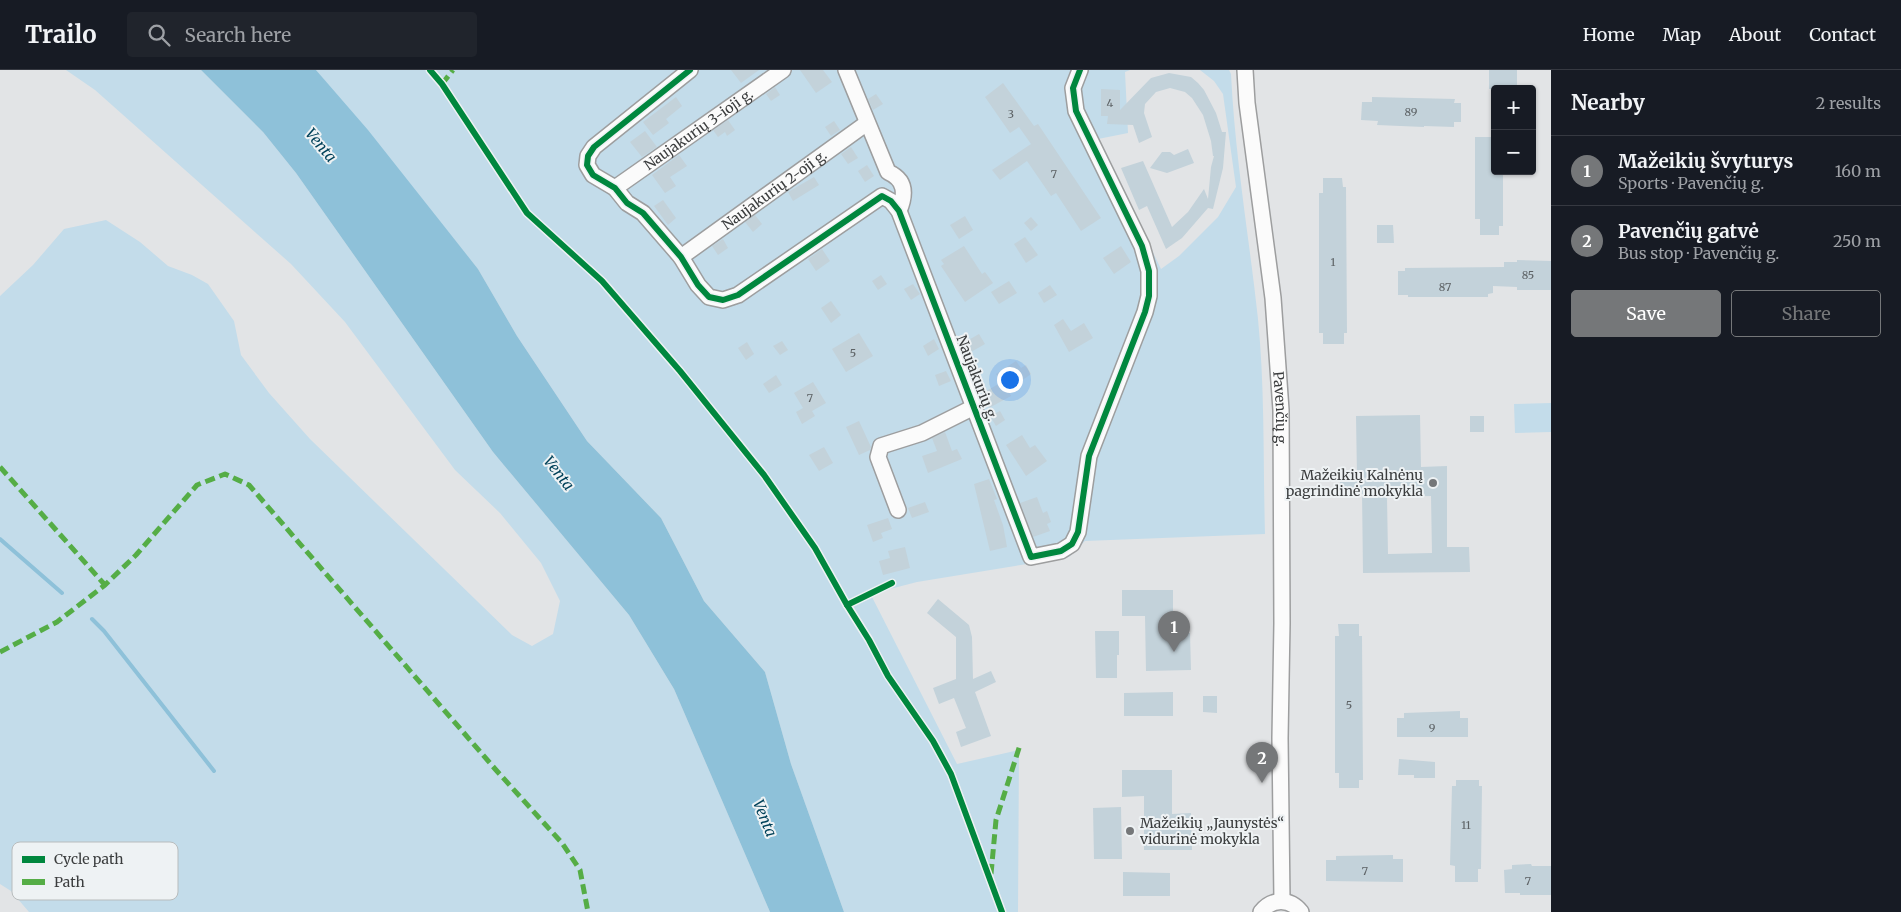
<!DOCTYPE html>
<html lang="en">
<head>
<meta charset="utf-8">
<style>
  body { margin:0; font-family:Merriweather,serif; background:#20242c; color:#f1f3f6 }
  .controls { position:absolute; right:15px; top:15px; display:grid; overflow:hidden; border-radius:5px; box-shadow:0 1px 4px #0004 }
  .controls button { width:45px; height:45px; display:grid; place-items:center; padding:0; border:0; border-bottom:1px solid #363941; background:#171b24; color:#f1f3f6; font:25px sans-serif }
  .you { position:absolute; left:1009px; top:309px; width:18px; height:18px; margin:-12px; border:4px solid #fff; border-radius:50%; background:#1a73e8; box-shadow:0 0 0 8px #1a73e833 }
  .badge { display:grid; place-items:center; width:32px; height:32px; border-radius:50%; background:#757779; color:#fff; font-size:16px; font-weight:700 }
  .pin { position:absolute; translate:-50% -41px; filter:drop-shadow(0 1px 2px #0008) }
  .pin::after { content:''; position:absolute; top:26px; width:18px; height:15px; background:inherit; clip-path:polygon(0 0,100% 0,50% 100%) }
  .list { margin:0; padding:0; list-style:none }
  h2 { display:flex; justify-content:space-between; align-items:center; height:65px; margin:0; padding:0 20px; font-size:21px }
  h2 small { font-size:16px; font-weight:400; color:#9ea1a6 }
  .list li { display:grid; grid-template-columns:32px 1fr auto; gap:15px; align-items:center; box-sizing:border-box; height:70px; padding:0 20px; border-top:1px solid #363941 }
  .list b { display:block; font-size:19px; white-space:nowrap }
  .list p { margin:0; font-size:16px; white-space:nowrap; color:#9ea1a6 }
  .list em { font-size:16px; font-style:normal; color:#9ea1a6 }
  .actions { display:flex; gap:10px; padding:15px 20px }
  .actions a { flex:1; padding:11px 0; border:1px solid #757779; border-radius:5px; text-align:center; font-size:18px; color:#757779 }
  .actions .main { background:#757779; color:#fff }
  .icon { flex:none; width:28px; height:28px; fill:none; stroke:currentColor; stroke-width:2; stroke-linecap:round; stroke-linejoin:round }
  .map { position:relative; flex:none; width:1551px; height:842px; overflow:hidden }
  header { display:flex; align-items:center; gap:30px; box-sizing:border-box; height:70px; padding:0 25px; background:#171b24; border-bottom:1px solid #363941 }
  header strong { font-size:24px }
  nav { display:flex; gap:28px; margin-inline-start:auto; font-size:18px }
  .search { width:350px; height:45px; background:#20242c; display:flex; align-items:center; gap:12px; box-sizing:border-box; padding:0 18px; border-radius:5px; color:#9ea1a6; font-size:19px }
  main { display:flex }
  aside { flex:1; background:#171b24 }
  .map>svg:first-child { display:block }
</style>
</head>
<body>
<header>
<strong>Trailo</strong>
<div class="search"><svg class="icon" aria-label="search" viewBox="0 0 24 24"><circle cx="10" cy="10" r="6"/><path d="M15 15l6 6"/></svg>Search here</div>
<nav><a>Home</a><a>Map</a><a>About</a><a>Contact</a></nav>
</header>
<main>
<div class="map">
<svg width="1551" height="842" viewBox="0 0 1551 842">
  <rect width="100%" height="100%" fill="#e2e4e6"/>
  <g fill="#c3dcea">
    <polygon points="66,0 201,0 263,62 296,103 493,382 629,545 674,619 770,842 29,842 11,821 0,814 0,226 33,195 64,159 106,150 140,172 168,196 192,205 208,214 234,251 241,285 269,323 310,369 512,565 532,576 553,564 560,531 541,493 500,443 455,400 345,252 291,194 95,20"/>
    <path d="M316 0H1130L1125 2 1128 63 1098 69 1161 199 1179 186 1218 147 1236 117 1223 24 1214 11 1200 0H1229L1231 4C1235 87 1249 166 1258 249 1265 320 1263 392 1265 464L1085 471 1069 487 917 512 890 519 872 527 957 694 1019 680 1018 842H844L791 694 765 602 704 531 661 448 587 371 517 266 478 199Z"/>
    <polygon points="1551,333 1551,362 1515,363 1514,334"/>
  </g>
  <polygon fill="#8ec1d9" points="201,0 316,0 368,60 478,199 517,266 587,371 661,448 704,531 765,602 791,694 844,842 770,842 674,619 629,545 493,382 296,103 263,62"/>
  <g fill="none" stroke-linecap="round" stroke-linejoin="round">
    <g stroke="#8ec1d9" stroke-width="4">
      <polyline points="0,469 62,523"/>
      <polyline points="92,549 104,561 214,701"/>
    </g>
  </g>
  <g fill="#c3d2da" fill-rule="evenodd">
    <polygon points="731,0 759,0 741,13"/>
    <polygon points="800,0 823,0 832,12 816,23"/>
    <rect x="1489" y="0" width="28" height="19"/>
    <polygon points="1169,3 1191,7 1198,13 1204,20 1216,43 1222,62 1226,62 1223,98 1213,139 1208,138 1182,168 1166,179 1147,136 1139,140 1121,98 1143,91 1172,157 1188,142 1204,119 1208,129 1211,97 1214,86 1213,86 1211,71 1203,45 1192,28 1185,22 1170,18 1156,22 1145,34 1144,43 1152,67 1139,73 1133,55 1107,54 1108,46 1101,46 1101,19 1120,20 1120,40 1151,8"/>
    <polygon points="1003,13 1034,56 1038,54 1101,148 1081,161 1056,123 1051,126 1027,91 1000,110 992,100 1031,74 1019,57 1010,63 985,27"/>
    <polygon points="775,17 780,25 771,31 766,24"/>
    <polygon points="876,24 883,34 873,40 868,29"/>
    <polygon points="676,27 682,36 666,49 669,53 653,65 643,52"/>
    <polygon points="1372,27 1455,29 1454,33 1461,33 1461,52 1454,52 1454,57 1424,56 1424,57 1377,55 1378,51 1361,50 1362,32 1372,32"/>
    <polygon points="728,50 735,60 727,66 725,62 718,67 713,60"/>
    <polygon points="834,51 840,60 831,66 825,57"/>
    <polygon points="645,61 657,77 642,87 630,72"/>
    <polygon points="1475,67 1495,67 1495,101 1503,102 1503,156 1499,156 1499,165 1480,165 1480,149 1475,149"/>
    <polygon points="851,77 858,88 848,94 841,84"/>
    <polygon points="1188,79 1194,93 1167,103 1150,98 1162,82 1170,82 1174,85"/>
    <polygon points="679,85 687,96 670,107 676,116 665,123 652,105"/>
    <polygon points="867,95 874,106 865,112 858,101"/>
    <polygon points="814,107 819,115 793,131 788,122"/>
    <polygon points="1323,108 1342,108 1343,117 1346,117 1347,263 1344,263 1344,274 1323,274 1323,263 1319,263 1319,123 1323,123"/>
    <polygon points="663,130 676,148 668,155 654,136"/>
    <polygon points="755,145 762,154 753,162 745,152"/>
    <polygon points="965,146 973,160 959,169 950,155"/>
    <polygon points="1031,147 1038,155 1031,161 1024,153"/>
    <polygon points="1377,155 1393,155 1394,173 1377,173"/>
    <polygon points="1025,167 1038,185 1026,193 1014,174"/>
    <polygon points="723,169 728,178 718,185 712,176"/>
    <polygon points="964,176 982,204 985,202 993,213 965,232 941,196 944,194 941,190"/>
    <polygon points="1121,176 1131,192 1114,204 1103,188"/>
    <polygon points="822,179 830,191 816,201 808,189"/>
    <polygon points="1517,190 1551,191 1551,220 1517,220 1517,217 1493,216 1493,223 1488,224 1488,227 1408,227 1408,225 1398,225 1398,201 1405,201 1405,198 1504,197 1504,192 1517,192"/>
    <polygon points="881,205 887,214 878,220 872,211"/>
    <polygon points="1009,211 1017,223 999,234 991,222"/>
    <polygon points="913,214 920,224 911,230 904,219"/>
    <polygon points="1050,215 1057,225 1044,233 1038,223"/>
    <polygon points="831,231 841,245 831,253 821,238"/>
    <polygon points="1063,249 1071,261 1084,253 1093,268 1069,282 1054,255"/>
    <polygon points="859,263 873,286 846,302 832,279"/>
    <polygon points="979,264 985,274 971,282 965,272"/>
    <polygon points="934,269 939,279 928,286 923,276"/>
    <polygon points="782,271 788,280 780,285 773,276"/>
    <polygon points="747,272 754,284 746,290 738,278"/>
    <polygon points="1016,291 1021,298 1026,295 1031,304 1008,320 1011,326 989,338 981,324 1002,312 996,304"/>
    <polygon points="946,301 951,311 939,316 935,305"/>
    <polygon points="776,305 782,315 769,323 763,314"/>
    <polygon points="813,312 826,333 812,341 815,346 802,354 796,342 803,338 794,323"/>
    <polygon points="1000,341 1005,350 996,356 990,346"/>
    <path d="M1420 345 1421 397 1447 396V477H1469L1470 502 1363 503 1362 420 1340 421V407H1357L1356 346ZM1431 426 1432 483 1388 484 1387 427Z"/>
    <rect x="1470" y="346" width="14" height="16"/>
    <polygon points="859,351 871,377 870,380 859,385 846,357"/>
    <polygon points="945,362 952,381 957,379 962,389 928,403 922,386 937,381 932,368"/>
    <polygon points="1022,365 1030,378 1035,375 1047,391 1026,406 1006,375"/>
    <polygon points="824,377 833,393 819,401 809,385"/>
    <polygon points="989,409 997,429 994,430 1003,455 1007,477 990,481 974,414"/>
    <polygon points="1037,427 1043,443 1047,441 1051,452 1047,454 1050,461 1033,467 1020,433"/>
    <polygon points="925,432 929,442 912,448 908,438"/>
    <polygon points="888,448 892,459 881,463 883,468 873,472 867,455"/>
    <polygon points="905,477 910,498 883,505 879,491 890,488 888,481"/>
    <polygon points="1122,520 1173,520 1173,563 1190,563 1191,600 1146,601 1145,546 1122,546"/>
    <polygon points="938,529 969,555 972,567 973,609 991,601 996,612 975,622 991,666 961,677 956,662 966,658 954,628 939,634 933,618 956,609 956,567 927,543"/>
    <polygon points="1338,554 1359,554 1359,566 1362,566 1363,710 1359,710 1359,718 1339,718 1339,703 1335,703 1335,566 1339,566"/>
    <polygon points="1095,561 1119,561 1119,585 1117,585 1117,608 1096,608"/>
    <polygon points="1173,622 1173,646 1124,646 1124,623"/>
    <polygon points="1203,626 1217,626 1217,643 1203,642"/>
    <polygon points="1460,641 1460,648 1468,648 1468,667 1397,667 1397,648 1404,648 1404,643"/>
    <polygon points="1399,689 1435,692 1435,708 1414,708 1414,705 1398,705"/>
    <polygon points="1122,700 1172,700 1172,744 1191,743 1192,780 1144,780 1144,726 1122,727"/>
    <polygon points="1456,710 1479,710 1479,716 1482,716 1481,799 1478,799 1478,812 1455,812 1455,796 1450,795 1452,716 1456,716"/>
    <polygon points="1121,737 1122,789 1094,789 1093,738"/>
    <polygon points="1393,785 1393,789 1403,789 1403,812 1326,811 1326,790 1336,790 1336,786"/>
    <polygon points="1531,794 1532,796 1551,796 1551,825 1520,825 1520,823 1505,823 1504,800 1512,799 1512,795"/>
    <polygon points="1123,802 1170,803 1170,826 1123,826"/>
  </g>
  <g fill="none" stroke-linecap="round" stroke-linejoin="round">
    <defs>
      <g id="street">
        <polyline points="690,0 594,77 588,86 587,95 593,105 615,118 627,133 643,143 681,187 698,215 709,227 723,230 738,225 882,126 891,131 899,141 1031,487 1061,481 1072,474 1078,462 1089,386 1145,242 1149,226 1149,201 1142,176 1076,41 1073,18 1080,0"/>
        <path d="M846 0 888 102C906 110 906 124 899 141"/>
        <path id="s1" d="M1245 0 1247 33 1273 228 1281 340 1282 553 1280 668 1282 831"/>
        <path id="s2" d="M615 118 783 0"/>
        <path id="s3" d="M681 187 867 53"/>
        <polyline points="898,440 878,387 881,376 922,363 974,337"/>
        <path d="M1261 842C1272 828 1290 828 1301 842"/>
      </g>
    </defs>
    <use href="#street" stroke="#9d9e9f" stroke-width="18"/>
    <use href="#street" stroke="#fbfbfb" stroke-width="15"/>
    <g stroke="#55ad46" stroke-width="5" stroke-dasharray="10 5" stroke-linecap="butt">
      <polyline points="442,14 453,0"/>
      <polyline points="0,397 105,515"/>
      <polyline points="0,582 57,552 105,515 136,485 197,415 225,404 249,415 496,700 562,773 580,800 588,842"/>
      <polyline points="991,804 996,750 1020,675"/>
    </g>
    <defs>
      <g id="cycleway">
        <polyline points="430,0 442,14 527,143 602,211 680,301 764,405 815,478 847,535"/>
        <polyline points="690,0 594,77 588,86 587,95 593,105 615,118 627,133 643,143 681,187 698,215 709,227 723,230 738,225 882,126 891,131 899,141 1031,487 1061,481 1072,474 1078,462 1089,386 1145,242 1149,226 1149,201 1142,176 1076,41 1073,18 1080,0"/>
        <polyline points="892,513 847,535 869,570 888,606 933,671 951,704 1002,842"/>
      </g>
    </defs>
    <use href="#cycleway" stroke="#eef2f4" stroke-width="9"/>
    <use href="#cycleway" stroke="#00873e" stroke-width="6"/>
  </g>
  <g fill="#757779" stroke="#eef2f4" stroke-width="2">
    <circle cx="1433" cy="413" r="5"/>
    <circle cx="1130" cy="761" r="5"/>
  </g>
  <g text-anchor="middle" dominant-baseline="central" stroke-width="4" stroke-linejoin="round" paint-order="stroke">
    <g font-size="11" fill="#5d6265">
      <text x="1110" y="33">4</text>
      <text x="1411" y="42">89</text>
      <text x="1011" y="44">3</text>
      <text x="1054" y="104">7</text>
      <text x="1333" y="192">1</text>
      <text x="1528" y="205">85</text>
      <text x="1445" y="217">87</text>
      <text x="853" y="283">5</text>
      <text x="810" y="328">7</text>
      <text x="1349" y="635">5</text>
      <text x="1432" y="658">9</text>
      <text x="1466" y="755">11</text>
      <text x="1365" y="801">7</text>
      <text x="1528" y="811">7</text>
    </g>
    <g font-size="14" fill="#3b3d3e" stroke="#eef2f4">
      <text stroke="none"><textPath href="#s2" startOffset="102">Naujakurių 3-ioji g.</textPath></text>
      <text stroke="none"><textPath href="#s3" startOffset="115">Naujakurių 2-oji g.</textPath></text>
      <text transform="translate(977 308) rotate(69)">Naujakurių g.</text>
      <text stroke="none"><textPath href="#s1" startOffset="341">Pavenčių g.</textPath></text>
    </g>
    <g font-size="14" fill="#3b3d3e" stroke="#eef2f4" text-anchor="end">
      <text x="1423" y="405">Mažeikių Kalnėnų<tspan x="1423" dy="16">pagrindinė mokykla</tspan></text>
      <text x="1140" y="753" text-anchor="start">Mažeikių „Jaunystės“<tspan x="1140" dy="16">vidurinė mokykla</tspan></text>
    </g>
    <g font-size="15" font-style="italic" fill="#004159" stroke="#eef2f4">
      <text transform="translate(321 75) rotate(50)">Venta</text>
      <text transform="translate(559 403) rotate(52)">Venta</text>
      <text transform="translate(765 748) rotate(68)">Venta</text>
    </g>
  </g>
  <rect x="12" y="772" width="166" height="58" rx="8" fill="#eef2f4" stroke="#b8bcbd" stroke-width="1"/>
  <rect x="22" y="786" width="23" height="7" fill="#00873e"/>
  <rect x="22" y="809" width="23" height="6" fill="#55ad46"/>
  <g font-size="14" fill="#3b3d3e">
    <text x="54" y="794">Cycle path</text>
    <text x="54" y="817">Path</text>
  </g>
</svg>
<div class="controls">
<button>+</button>
<button>−</button>
</div>
<div class="you"></div>
<div class="pin badge" style="left:1174px;top:582px">1</div>
<div class="pin badge" style="left:1262px;top:713px">2</div>
</div>
<aside>
<h2>Nearby<small>2 results</small></h2>
<ul class="list">
<li><span class="badge">1</span><div><b>Mažeikių švyturys</b><p>Sports · Pavenčių g.</p></div><em>160 m</em></li>
<li><span class="badge">2</span><div><b>Pavenčių gatvė</b><p>Bus stop · Pavenčių g.</p></div><em>250 m</em></li>
</ul>
<div class="actions"><a class="main">Save</a><a>Share</a></div>
</aside>
</main>
</body>
</html>
